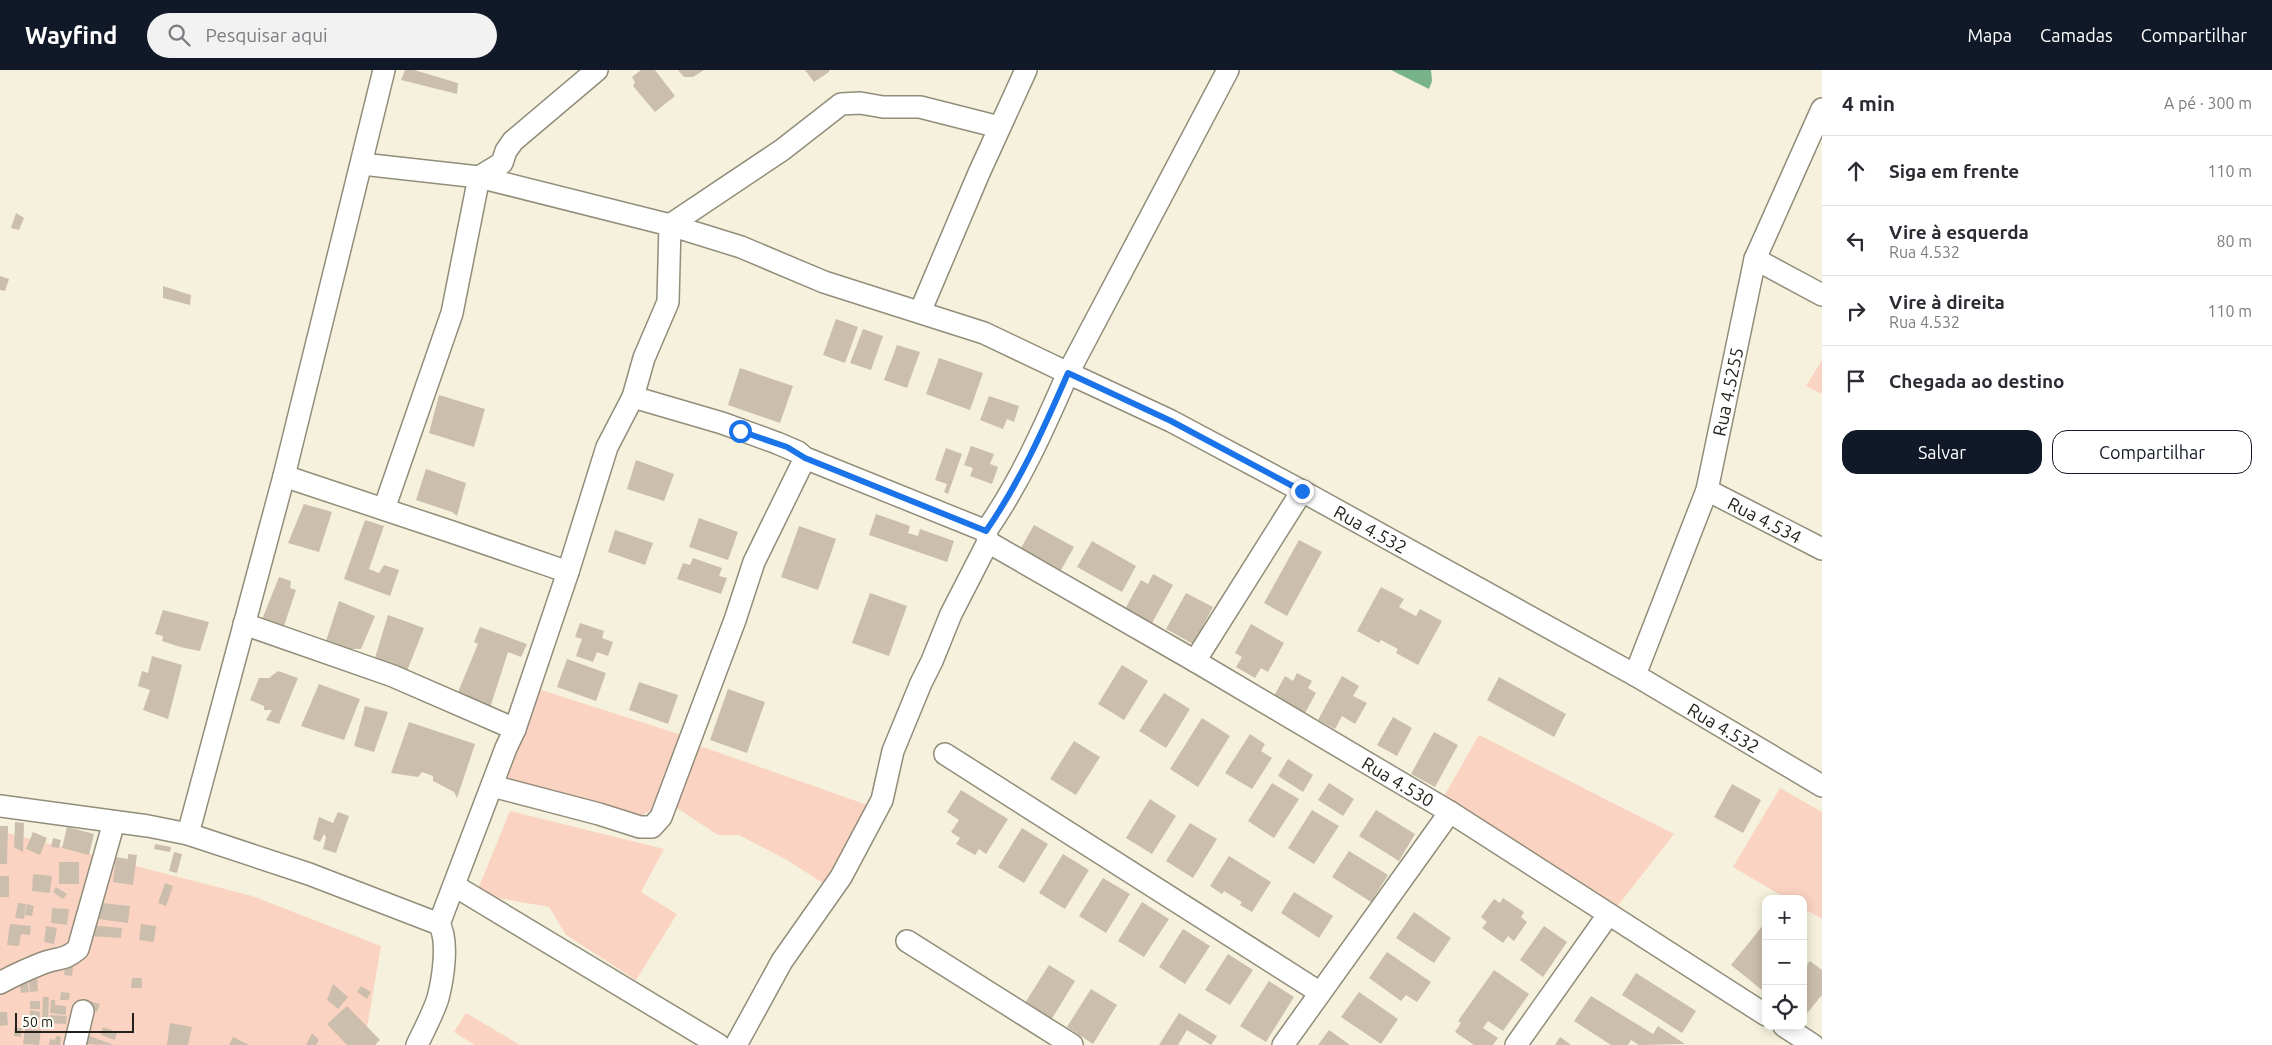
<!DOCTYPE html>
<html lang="pt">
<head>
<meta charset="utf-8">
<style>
  body { margin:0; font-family:Ubuntu,sans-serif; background:#f2f2f3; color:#2b2b33 }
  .controls { position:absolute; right:15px; bottom:15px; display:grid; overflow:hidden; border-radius:10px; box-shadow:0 2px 12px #0003 }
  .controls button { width:45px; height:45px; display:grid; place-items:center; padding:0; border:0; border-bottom:1px solid #e1e1e2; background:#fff; color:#2b2b33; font:25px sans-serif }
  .scale { position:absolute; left:15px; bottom:12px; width:119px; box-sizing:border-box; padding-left:5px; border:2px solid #23211a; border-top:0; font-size:14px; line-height:18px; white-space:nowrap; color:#23211a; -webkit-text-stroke:4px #fefef9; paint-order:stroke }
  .stop { position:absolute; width:15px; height:15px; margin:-11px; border:4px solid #1a73e8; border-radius:50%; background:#fff }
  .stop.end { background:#1a73e8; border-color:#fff; box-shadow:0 1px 5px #0008 }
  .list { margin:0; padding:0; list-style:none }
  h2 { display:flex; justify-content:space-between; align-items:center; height:65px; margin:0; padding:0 20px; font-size:21px }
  h2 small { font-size:16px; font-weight:400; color:#7c7c81 }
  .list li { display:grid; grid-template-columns:32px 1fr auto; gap:15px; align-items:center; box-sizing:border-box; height:70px; padding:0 20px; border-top:1px solid #e1e1e2 }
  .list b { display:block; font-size:19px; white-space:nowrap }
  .list p { margin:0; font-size:16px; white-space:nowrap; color:#7c7c81 }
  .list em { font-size:16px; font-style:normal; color:#7c7c81 }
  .actions { display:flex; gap:10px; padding:15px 20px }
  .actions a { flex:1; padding:11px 0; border:1px solid #111827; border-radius:15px; text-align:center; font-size:18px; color:#111827 }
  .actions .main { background:#111827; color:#fff }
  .icon { flex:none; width:28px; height:28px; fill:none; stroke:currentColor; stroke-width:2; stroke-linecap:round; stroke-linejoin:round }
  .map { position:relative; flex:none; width:1822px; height:975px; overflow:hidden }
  header { display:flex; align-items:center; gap:30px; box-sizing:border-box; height:70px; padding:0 25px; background:#111827; color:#fff }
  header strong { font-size:24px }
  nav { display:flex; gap:28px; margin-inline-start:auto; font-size:18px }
  .search { width:350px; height:45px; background:#f2f2f3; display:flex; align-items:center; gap:12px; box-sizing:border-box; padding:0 18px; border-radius:28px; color:#7c7c81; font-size:19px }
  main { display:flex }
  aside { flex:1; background:#fff }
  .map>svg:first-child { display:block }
</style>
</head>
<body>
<header>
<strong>Wayfind</strong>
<div class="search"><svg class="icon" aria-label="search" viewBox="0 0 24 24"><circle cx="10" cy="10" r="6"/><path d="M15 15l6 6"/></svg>Pesquisar aqui</div>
<nav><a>Mapa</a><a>Camadas</a><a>Compartilhar</a></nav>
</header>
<main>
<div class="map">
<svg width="1822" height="975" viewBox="0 0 1822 975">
  <rect width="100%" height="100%" fill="#f5f1dc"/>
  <g fill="#fbd3c2">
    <polygon points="1822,290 1822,324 1806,316"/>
    <polygon points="538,619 682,665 659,735 643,745 632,748 503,712 511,684 524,666"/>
    <polygon points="1479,665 1674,764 1616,838 1443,728"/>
    <polygon points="703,677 873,737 829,817 787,790 739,765 718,765 674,736 697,678"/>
    <polygon points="1780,718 1822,742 1822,849 1803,838 1803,829 1787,829 1733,797"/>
    <polygon points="510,741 664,779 641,822 677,844 636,910 566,865 549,837 476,824"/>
    <polygon points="0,761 252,826 381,876 364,975 0,975"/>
    <polygon points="466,943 520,975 475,975 454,962"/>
  </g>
  <polygon fill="#77b388" points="1391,0 1431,0 1432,11 1429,19"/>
  <g fill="#ccbead">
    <polygon points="405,0 414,0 458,13 457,24 401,10"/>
    <polygon points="641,0 655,0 675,26 655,42 633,16 635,12 632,7"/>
    <polygon points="678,0 704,0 693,7 684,7"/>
    <polygon points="805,0 829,0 829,2 814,12"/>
    <polygon points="16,143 24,148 19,160 11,158"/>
    <polygon points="0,206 9,209 5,221 0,220"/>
    <polygon points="163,216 191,225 190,235 163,228"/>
    <polygon points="836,249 858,257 845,293 823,285"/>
    <polygon points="863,259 883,266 871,300 850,293"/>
    <polygon points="897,275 920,282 907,318 884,310"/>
    <polygon points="939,288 983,303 970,340 926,324"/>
    <polygon points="740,298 793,316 780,353 728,335"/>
    <polygon points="439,325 485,339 474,377 429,363"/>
    <polygon points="989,326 1019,336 1014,352 1007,349 1003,359 980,350"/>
    <polygon points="971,376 994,384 990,394 998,397 992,414 970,406 973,398 964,395"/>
    <polygon points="946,378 962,384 948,424 944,422 947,414 935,410"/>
    <polygon points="636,390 674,404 664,431 627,419"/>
    <polygon points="426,399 466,413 457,446 452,442 416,430"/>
    <polygon points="304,434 332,442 319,482 288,473"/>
    <polygon points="876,444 910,456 908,463 918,466 920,459 954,471 947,492 869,465"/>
    <polygon points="699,448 738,462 728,490 689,477"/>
    <polygon points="365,450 384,456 369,499 379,503 384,495 399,500 390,526 344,509"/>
    <polygon points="1034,455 1074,477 1061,500 1021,478"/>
    <polygon points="799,456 836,469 818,520 781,507"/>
    <polygon points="615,460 653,473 645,495 608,482"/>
    <polygon points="1299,470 1322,482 1287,546 1264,533"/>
    <polygon points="1092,471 1136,496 1122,522 1077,497"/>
    <polygon points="693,488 722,498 719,506 727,508 721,524 677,509 683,493 690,495"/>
    <polygon points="1153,504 1173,515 1152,553 1125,539 1141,510 1148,514"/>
    <polygon points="279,507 291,511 290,518 296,520 283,559 261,552"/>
    <polygon points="1381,517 1404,529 1399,537 1416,546 1420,539 1442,551 1418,595 1396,583 1398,579 1381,570 1379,573 1357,561"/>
    <polygon points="870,523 907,536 889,586 852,573"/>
    <polygon points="1186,523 1213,537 1193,574 1166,559"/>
    <polygon points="339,531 375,546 361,579 348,579 326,571"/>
    <polygon points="163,540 209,552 200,581 180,577 162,571 163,566 155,564"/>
    <polygon points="388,545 424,558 407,601 375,588"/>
    <polygon points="580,553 604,561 602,568 613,572 608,586 597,582 593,592 576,586 582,569 575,567"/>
    <polygon points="1251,554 1284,573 1268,602 1261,598 1255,608 1236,597 1242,587 1235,583"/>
    <polygon points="480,557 527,574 521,587 508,582 490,638 456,627 478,574 474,572"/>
    <polygon points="152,586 182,595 168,649 143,640 150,620 138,616 142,601 148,603"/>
    <polygon points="567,589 606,603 596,631 557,617"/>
    <polygon points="1122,595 1148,611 1124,650 1098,634"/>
    <polygon points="278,601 298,608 279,654 266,650 272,640 264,640 264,636 250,630 259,608 269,608"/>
    <polygon points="1297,603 1312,611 1308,618 1316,623 1305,643 1274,626 1285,606 1293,611"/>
    <polygon points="1342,606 1359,616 1353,626 1367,633 1355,654 1342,646 1335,659 1318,650"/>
    <polygon points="1499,607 1566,644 1554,667 1487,630"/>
    <polygon points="639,612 678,625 668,654 629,640"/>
    <polygon points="319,614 360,629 344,670 301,656"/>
    <polygon points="728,619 765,632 747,683 710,670"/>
    <polygon points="1164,623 1190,639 1166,678 1139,661"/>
    <polygon points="365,636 388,642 374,682 354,676"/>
    <polygon points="1393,647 1412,658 1397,686 1377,675"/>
    <polygon points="1202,648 1230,666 1198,717 1170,699"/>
    <polygon points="409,652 475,674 457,728 454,722 433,711 433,706 422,702 418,707 391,703"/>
    <polygon points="1434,662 1458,675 1435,717 1411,704"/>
    <polygon points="1250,664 1265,674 1261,681 1272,688 1252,719 1225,703"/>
    <polygon points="1074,671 1100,687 1076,725 1050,709"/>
    <polygon points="1288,689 1313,705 1303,722 1278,706"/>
    <polygon points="1272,713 1299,729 1274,768 1248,751"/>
    <polygon points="1329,713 1354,729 1343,746 1318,730"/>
    <polygon points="1732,714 1761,730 1743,763 1714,747"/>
    <polygon points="961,720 1008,749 986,784 979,779 975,785 956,774 960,768 951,762 959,750 947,742"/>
    <polygon points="1150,729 1176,746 1152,784 1126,768"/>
    <polygon points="1312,740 1339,756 1314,794 1288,778"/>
    <polygon points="1376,740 1415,764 1399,791 1359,766"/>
    <polygon points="338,742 349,746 336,783 323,779 326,767 324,764 320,772 313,769 319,747 333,753"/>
    <polygon points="15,752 24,753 23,782 14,777"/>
    <polygon points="1190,753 1217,769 1193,808 1166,791"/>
    <polygon points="0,756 8,756 7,794 0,794"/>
    <polygon points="67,757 94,764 89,785 62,778"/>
    <polygon points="1022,758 1048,774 1024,813 998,797"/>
    <polygon points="33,762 47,768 40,785 26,779"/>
    <polygon points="53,768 61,770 59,778 51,777"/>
    <polygon points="155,774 171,777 170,782 154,779"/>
    <polygon points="1349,781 1388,805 1371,832 1332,807"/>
    <polygon points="174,782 182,784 177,803 169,801"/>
    <polygon points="128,784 137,785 133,815 113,812 116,787 128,789"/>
    <polygon points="1063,784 1089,800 1065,839 1039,823"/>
    <polygon points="1229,786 1271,812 1252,842 1240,835 1242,832 1224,821 1222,824 1210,816"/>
    <rect x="59" y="792" width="20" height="22"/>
    <polygon points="33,804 52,806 50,823 32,821"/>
    <rect x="0" y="806" width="9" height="21"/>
    <polygon points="1103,808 1130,824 1106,863 1079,846"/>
    <polygon points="165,813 173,816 166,836 158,833"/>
    <polygon points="56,817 67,824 63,829 53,822"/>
    <polygon points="1294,822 1333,846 1319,868 1281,843"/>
    <polygon points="1503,828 1524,842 1521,847 1527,852 1514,871 1508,866 1503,873 1482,858 1487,852 1481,847 1494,829 1500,833"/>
    <polygon points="93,832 130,836 128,853 91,848"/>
    <polygon points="1142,832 1169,849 1144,887 1118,871"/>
    <polygon points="18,833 26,834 24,849 15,848"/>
    <polygon points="27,834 34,836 32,846 25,845"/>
    <polygon points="52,838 69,839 67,855 51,853"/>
    <polygon points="1414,842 1451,868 1434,893 1396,868"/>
    <polygon points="10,854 31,856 30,865 21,864 19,876 7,875"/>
    <polygon points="141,854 156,856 154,872 139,870"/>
    <polygon points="1764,854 1766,856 1766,914 1762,920 1731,895"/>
    <polygon points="89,855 122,858 121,868 88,866"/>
    <polygon points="46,856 57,858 54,874 44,872"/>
    <polygon points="1544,856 1567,872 1543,907 1520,890"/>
    <polygon points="1183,859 1210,876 1185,914 1159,897"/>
    <polygon points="1387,882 1431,912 1417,932 1406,925 1401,931 1369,908"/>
    <polygon points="1228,884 1253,900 1230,935 1205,920"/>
    <polygon points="1810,891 1822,900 1822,925 1803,948 1803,900"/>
    <polygon points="1049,895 1075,911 1051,950 1025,933"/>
    <polygon points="65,896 73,897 72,906 64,905"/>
    <polygon points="1494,900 1529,924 1503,961 1488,951 1483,958 1498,968 1493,975 1474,975 1455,962 1461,953 1458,951"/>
    <polygon points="28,903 37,903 38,921 30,922"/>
    <polygon points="1636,903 1696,941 1682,963 1622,925"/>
    <polygon points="27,907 29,922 21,923 19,908"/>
    <polygon points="132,908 142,908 142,918 131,918"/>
    <polygon points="1269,911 1294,927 1266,972 1240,956"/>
    <polygon points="333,914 348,927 338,939 327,930"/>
    <polygon points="361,916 371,922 367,929 357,922"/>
    <polygon points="1091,919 1117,935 1093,974 1067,957"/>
    <polygon points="61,922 70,923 69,930 60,930"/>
    <polygon points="1359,922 1398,949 1381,974 1341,947"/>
    <polygon points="1591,926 1653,964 1658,956 1685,974 1639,975 1631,970 1628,975 1611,975 1574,951"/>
    <polygon points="43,927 49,927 48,952 42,952"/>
    <polygon points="83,929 100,934 97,942 81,937"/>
    <polygon points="51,930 55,930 55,935 66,936 66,945 50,943"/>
    <rect x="30" y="931" width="10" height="8"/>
    <polygon points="347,936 380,970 375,975 347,975 327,954"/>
    <polygon points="30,940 40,942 39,951 29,950"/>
    <polygon points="0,942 7,942 8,955 0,956"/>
    <polygon points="1179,943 1217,966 1211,975 1187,960 1178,975 1159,975"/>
    <polygon points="50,945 67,946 66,954 49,953"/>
    <polygon points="170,953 192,957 188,975 167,975"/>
    <polygon points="103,957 117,962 115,970 101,965"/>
    <polygon points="14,958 22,958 21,967 14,966"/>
    <polygon points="25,959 41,960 39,975 23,974"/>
    <polygon points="1329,960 1350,975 1318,975"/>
    <polygon points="312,963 319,970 316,975 306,975"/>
    <polygon points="87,965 114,975 84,974"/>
    <polygon points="56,966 61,967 60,975 49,975 50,969 55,970"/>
    <polygon points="233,967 249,975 229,975"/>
    <polygon points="1560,967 1563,969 1571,975 1555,975"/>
  </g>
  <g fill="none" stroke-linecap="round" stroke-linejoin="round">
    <defs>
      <g id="minor">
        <polyline points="362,94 479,107 670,155 741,177 824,212 984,263 1068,303 1228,0"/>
        <polyline points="1755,189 1822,225"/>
        <polyline points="920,242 979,103 1026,0"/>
        <polyline points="284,406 452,462 568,502 607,377 633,327"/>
        <path id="s1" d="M1707 420 1822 479"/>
        <polyline points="384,439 452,243 479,107 502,93 506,81 513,71 597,0"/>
        <path id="s2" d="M986 461C1020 412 1044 358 1068 303L1171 351 1302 421 1635 605 1822 716"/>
        <path id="s3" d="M988 472 1195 591 1450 742 1766 945"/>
        <polyline points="244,554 393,606 515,659"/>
        <polyline points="1195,591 1302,421"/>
        <path id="s4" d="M1635 605 1707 420 1755 189 1822 39"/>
        <polyline points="945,684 1319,922"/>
        <polyline points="492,716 599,744 640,757 652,757 661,747 735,550 754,492 805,388"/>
        <path d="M0 736 148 756 188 764 309 804 439 854C449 870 443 909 438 928 433 944 424 960 417 975"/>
        <polyline points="188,764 284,406 384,0"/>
        <polyline points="455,816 719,975"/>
        <polyline points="439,854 506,678 515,659 568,502"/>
        <polyline points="907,871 1072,975"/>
        <path d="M0 913C14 905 28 899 43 893 59 887 64 891 78 879L114 752"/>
        <polyline points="1784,956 1813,975"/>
        <polyline points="75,975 83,941"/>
        <polyline points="736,975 782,891 841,807 882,730 893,681 921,613 932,591 951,544 988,472 986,461 805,388 798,382 777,373 722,353 633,327 644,288 668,232 670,155 782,80 841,34 860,33 883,37 920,37 999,57"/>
        <polyline points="1283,975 1450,742"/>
        <polyline points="1516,975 1608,845"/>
      </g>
    </defs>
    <use href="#minor" stroke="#918d7a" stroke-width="24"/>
    <use href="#minor" stroke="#fff" stroke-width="21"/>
  </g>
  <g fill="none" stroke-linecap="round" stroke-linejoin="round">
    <path stroke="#1a73e8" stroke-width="6" d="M740 361 787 377 805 388 986 461C1020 412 1044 358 1068 303L1171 351 1302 421"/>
  </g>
  <g text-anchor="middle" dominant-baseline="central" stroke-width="4.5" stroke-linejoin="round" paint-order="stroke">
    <g font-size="18" fill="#23211a" stroke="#fefef9">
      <text stroke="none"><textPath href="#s4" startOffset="299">Rua 4.5255</textPath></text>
      <text stroke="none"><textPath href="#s1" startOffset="65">Rua 4.534</textPath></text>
      <text stroke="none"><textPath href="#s2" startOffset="519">Rua 4.532</textPath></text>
      <text stroke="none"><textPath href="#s2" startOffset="924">Rua 4.532</textPath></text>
      <text stroke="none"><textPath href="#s3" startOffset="475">Rua 4.530</textPath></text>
    </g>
  </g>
</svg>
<div class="controls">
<button>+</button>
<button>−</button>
<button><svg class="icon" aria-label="locate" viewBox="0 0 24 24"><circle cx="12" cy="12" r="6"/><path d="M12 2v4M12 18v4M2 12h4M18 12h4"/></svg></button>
</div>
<div class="scale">50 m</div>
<div class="stop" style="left:740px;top:361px"></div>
<div class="stop end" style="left:1302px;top:421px"></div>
</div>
<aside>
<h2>4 min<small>A pé · 300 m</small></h2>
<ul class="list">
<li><svg class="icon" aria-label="ahead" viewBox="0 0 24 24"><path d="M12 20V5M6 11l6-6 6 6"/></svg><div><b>Siga em frente</b></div><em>110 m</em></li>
<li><svg class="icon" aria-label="left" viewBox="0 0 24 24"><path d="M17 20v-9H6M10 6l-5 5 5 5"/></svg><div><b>Vire à esquerda</b><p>Rua 4.532</p></div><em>80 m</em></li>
<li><svg class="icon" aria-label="right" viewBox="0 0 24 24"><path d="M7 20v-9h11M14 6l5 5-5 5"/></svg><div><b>Vire à direita</b><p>Rua 4.532</p></div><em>110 m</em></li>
<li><svg class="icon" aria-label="arrive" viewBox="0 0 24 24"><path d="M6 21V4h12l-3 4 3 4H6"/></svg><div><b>Chegada ao destino</b></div></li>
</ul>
<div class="actions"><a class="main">Salvar</a><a>Compartilhar</a></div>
</aside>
</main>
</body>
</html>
